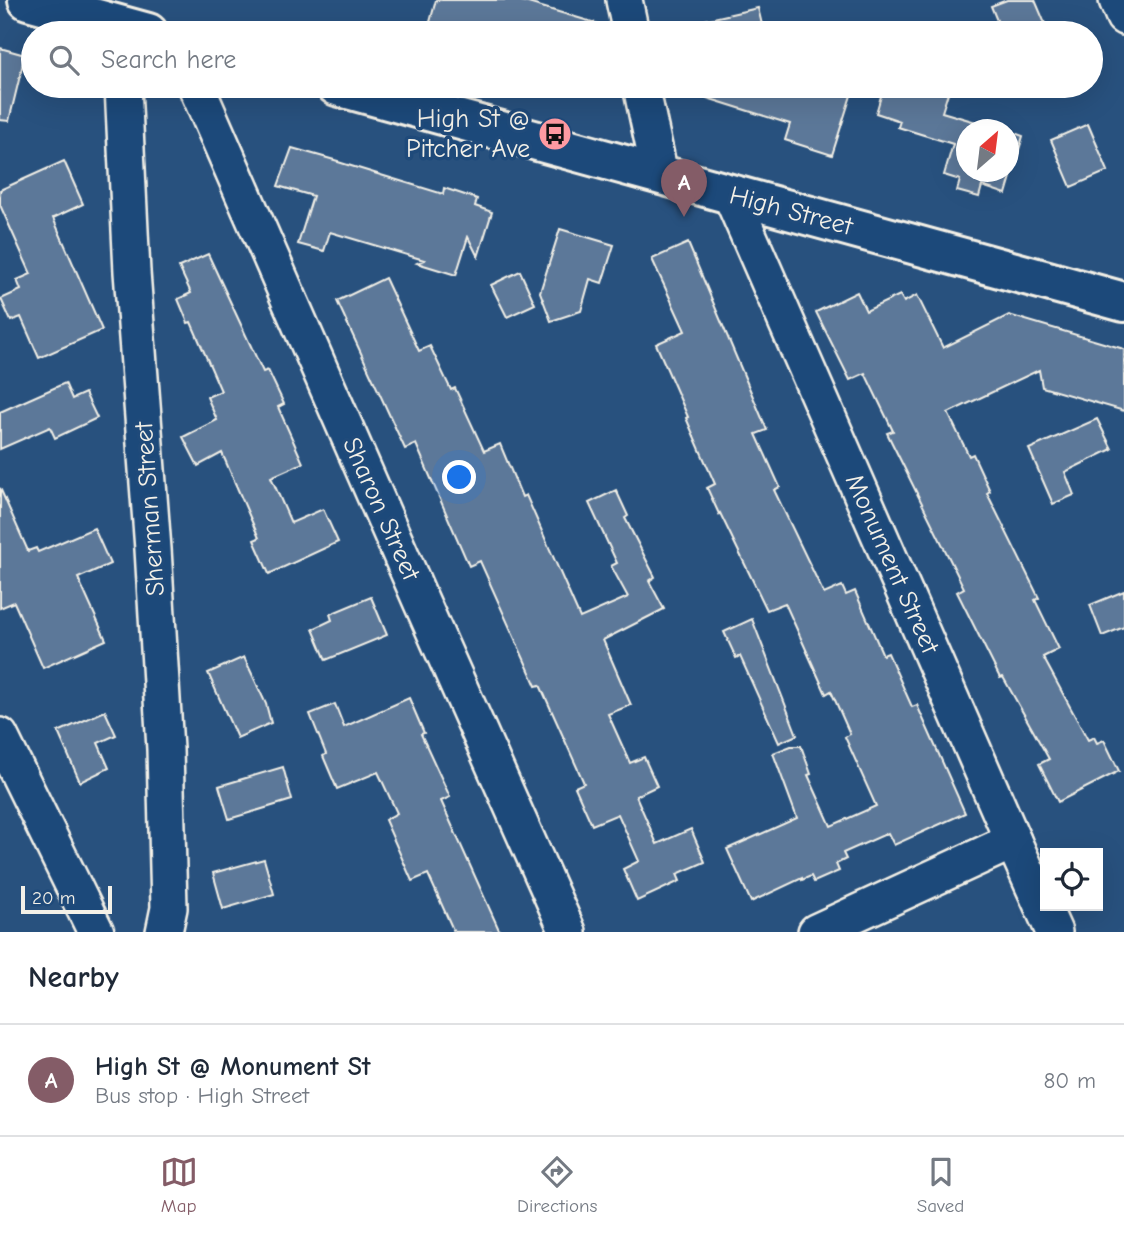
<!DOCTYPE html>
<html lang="en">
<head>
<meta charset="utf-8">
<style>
  body { margin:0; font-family:"Comic Neue",sans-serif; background:#f6f6f7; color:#1f2937 }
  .controls { position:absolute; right:21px; bottom:21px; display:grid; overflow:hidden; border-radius:0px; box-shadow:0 7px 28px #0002 }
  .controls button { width:63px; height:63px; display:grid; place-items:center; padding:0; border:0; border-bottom:2px solid #e0e1e3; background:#fff; color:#1f2937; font:35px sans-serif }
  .compass { position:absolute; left:956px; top:119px; width:63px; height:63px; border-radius:50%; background:#fff; box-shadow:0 7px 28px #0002; rotate:28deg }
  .scale { position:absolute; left:21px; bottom:18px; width:91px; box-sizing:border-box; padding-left:7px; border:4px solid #f4f1e8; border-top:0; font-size:19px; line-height:24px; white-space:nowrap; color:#f4f1e8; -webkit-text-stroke:5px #1f4a7a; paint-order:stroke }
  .you { position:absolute; left:460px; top:478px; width:24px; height:24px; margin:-18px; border:5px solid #fff; border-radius:50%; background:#1a73e8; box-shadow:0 0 0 10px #1a73e833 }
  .badge { display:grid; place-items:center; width:46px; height:46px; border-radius:50%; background:#845c67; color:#fff; font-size:23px; font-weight:700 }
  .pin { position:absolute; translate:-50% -58px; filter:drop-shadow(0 2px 4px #0008) }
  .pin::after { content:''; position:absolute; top:37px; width:24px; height:21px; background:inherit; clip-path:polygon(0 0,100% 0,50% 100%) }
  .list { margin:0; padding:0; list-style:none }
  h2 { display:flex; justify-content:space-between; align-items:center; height:91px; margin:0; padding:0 28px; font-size:30px }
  h2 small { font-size:23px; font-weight:400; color:#747a83 }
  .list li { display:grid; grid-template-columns:46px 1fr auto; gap:21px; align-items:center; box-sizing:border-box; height:112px; padding:0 28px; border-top:2px solid #e0e1e3 }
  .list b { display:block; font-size:26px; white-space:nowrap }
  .list p { margin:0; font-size:23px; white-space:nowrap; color:#747a83 }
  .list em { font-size:23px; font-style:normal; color:#747a83 }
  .icon { flex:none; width:38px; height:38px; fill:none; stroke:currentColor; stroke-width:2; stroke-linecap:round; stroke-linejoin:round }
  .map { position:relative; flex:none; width:1124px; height:932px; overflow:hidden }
  .search { position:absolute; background:#fff; box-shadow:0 7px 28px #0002; left:21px; right:21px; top:21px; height:77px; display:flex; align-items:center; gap:18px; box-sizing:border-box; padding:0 24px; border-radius:38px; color:#747a83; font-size:26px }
  .sheet { height:203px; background:#fff }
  nav { display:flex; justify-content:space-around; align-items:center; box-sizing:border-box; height:98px; border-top:2px solid #e0e1e3; background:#fff; font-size:19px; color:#747a83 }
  nav a { display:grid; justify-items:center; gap:4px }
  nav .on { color:#845c67 }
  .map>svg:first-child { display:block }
</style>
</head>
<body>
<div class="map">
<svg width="1124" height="932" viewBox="0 0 1124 932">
  <rect width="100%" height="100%" fill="#28517e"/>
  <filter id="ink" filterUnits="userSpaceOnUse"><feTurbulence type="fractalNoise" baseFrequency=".0143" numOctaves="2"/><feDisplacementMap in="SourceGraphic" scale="14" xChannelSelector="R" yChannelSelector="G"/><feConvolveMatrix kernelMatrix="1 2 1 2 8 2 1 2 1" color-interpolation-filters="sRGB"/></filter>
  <g filter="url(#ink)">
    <g fill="#5b7899" stroke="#f4f1e8" stroke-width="2">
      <polygon points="436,0 518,0 609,27 608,33 427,33"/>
      <polygon points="1007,0 1035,0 1049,33 1002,33 991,6"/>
      <polygon points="758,8 764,33 692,33 691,23"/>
      <polygon points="0,48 25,55 9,121 0,120"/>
      <polygon points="686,86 854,86 832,155 785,140 790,124 685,91"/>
      <polygon points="884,86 923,86 948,93 942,112 1003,130 967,130 967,172 1009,172 1009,131 1023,136 1006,194 982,186 979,197 957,191 960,180 944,175 953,144 898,127 900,121 876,113"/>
      <polygon points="1088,124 1108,171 1071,187 1051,140"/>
      <polygon points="292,148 338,161 338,162 443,194 444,188 477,199 475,206 492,212 478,257 468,237 456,275 417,263 424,260 330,232 324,251 298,244 313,196 278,186"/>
      <polygon points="64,161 83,204 53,218 102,330 39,358 21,317 11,321 1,299 21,290 17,280 31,274 0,205 0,190"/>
      <polygon points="560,229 614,245 602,283 590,279 581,311 551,321 540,292"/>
      <polygon points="688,243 767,430 756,434 780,487 774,490 824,594 842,586 846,595 855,591 883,655 888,653 912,707 917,705 965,813 894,845 888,833 843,853 846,859 836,864 839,871 814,882 811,876 802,880 802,878 751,902 727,849 797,818 773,753 791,746 801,746 811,774 808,775 831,826 876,806 845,737 850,734 831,691 826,694 785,603 767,610 720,513 719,514 707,488 715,484 686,418 688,417 656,344 685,331 652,259"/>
      <polygon points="208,254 263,372 268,370 284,404 278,407 303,463 271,477 291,523 323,509 338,542 269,574 254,540 259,538 222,453 198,466 183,437 217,420 207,397 221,391 191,322 188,323 178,299 191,293 179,267"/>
      <polygon points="520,271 535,304 507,317 491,285"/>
      <polygon points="385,278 419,351 430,346 451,390 455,388 484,451 500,444 522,497 526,495 580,618 628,597 611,566 617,563 589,503 616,490 628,516 625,518 655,577 649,581 664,609 603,640 631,705 608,714 630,763 644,757 657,786 636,796 657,844 691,829 705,862 677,874 680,881 637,901 623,869 639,861 618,814 592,825 575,787 584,783 540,685 536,686 480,561 469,566 416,444 405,449 337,301"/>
      <polygon points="857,292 866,311 900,295 904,302 917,295 943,348 1009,315 1124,349 1124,411 1042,387 1039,370 948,413 969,456 973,454 990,491 987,493 1039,598 1035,600 1059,649 1043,657 1088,740 1094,737 1097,743 1104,740 1119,771 1058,802 1039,764 1049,759 1003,677 1000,678 957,592 964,588 887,433 893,431 865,373 850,380 816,312"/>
      <polygon points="65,383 72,399 85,393 97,418 55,438 50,427 0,449 0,412"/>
      <polygon points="1097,419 1112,449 1065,472 1074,495 1053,504 1029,449"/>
      <polygon points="0,488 28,551 36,548 38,552 94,528 110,564 78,578 106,640 43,668 14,602 0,608"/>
      <polygon points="1124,591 1124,627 1102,636 1090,605"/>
      <polygon points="371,597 387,635 326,660 313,629 332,620 330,614"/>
      <polygon points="752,619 797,735 779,743 740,656 736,658 724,632"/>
      <polygon points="244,657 266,704 271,723 237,738 208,673"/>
      <polygon points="409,698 424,733 421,734 450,797 441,801 500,932 454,932 428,874 412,881 385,820 397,813 378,772 337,789 323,756 326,754 310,714 335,704 344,727"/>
      <polygon points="105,711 116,735 98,743 109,768 80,782 58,732"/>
      <polygon points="283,767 292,800 229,819 219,786"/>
      <polygon points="264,859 274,894 223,909 213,873"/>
    </g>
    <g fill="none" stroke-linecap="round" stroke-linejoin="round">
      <defs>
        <g id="street">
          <polyline points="624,0 631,33"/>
          <polyline points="1117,0 1124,17"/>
          <polyline points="123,86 132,272 153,549 165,749 169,908 164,932"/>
          <polyline points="196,86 421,601 568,932"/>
          <polyline points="641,86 660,175"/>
          <polyline points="731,195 1013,841 1054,932"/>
          <polyline points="0,736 96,932"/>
          <polyline points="816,932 1013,841"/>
        </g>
        <g id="primary">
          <polyline points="28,0 148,33"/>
          <polyline points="337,86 1124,302"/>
        </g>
      </defs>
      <use href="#street" stroke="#f4f1e8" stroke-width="40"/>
      <use href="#primary" stroke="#f4f1e8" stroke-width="44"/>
      <use href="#street" stroke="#1f4a7a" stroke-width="35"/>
      <use href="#primary" stroke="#1f4a7a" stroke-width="38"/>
    </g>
  </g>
  <defs>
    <symbol id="bus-disc" viewBox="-11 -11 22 22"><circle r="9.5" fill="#ff9aa2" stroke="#1f4a7a"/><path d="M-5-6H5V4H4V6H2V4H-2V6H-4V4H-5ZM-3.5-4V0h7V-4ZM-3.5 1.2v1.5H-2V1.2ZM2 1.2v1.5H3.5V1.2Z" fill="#111"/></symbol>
  </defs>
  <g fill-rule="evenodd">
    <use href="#bus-disc" x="536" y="115" width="38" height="38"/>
  </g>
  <g text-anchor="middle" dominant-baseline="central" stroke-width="7" stroke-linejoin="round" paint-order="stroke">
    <g font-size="26" fill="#f4f1e8" stroke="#1f4a7a" text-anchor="end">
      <text x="530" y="119">High St @<tspan x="530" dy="30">Pitcher Ave</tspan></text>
    </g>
    <g font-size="26" fill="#f4f1e8" stroke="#1f4a7a">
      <text transform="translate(791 211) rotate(15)">High Street</text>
      <text transform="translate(150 509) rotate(-94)">Sherman Street</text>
      <text transform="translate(381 509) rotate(66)">Sharon Street</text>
      <text transform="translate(892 564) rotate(66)">Monument Street</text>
    </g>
  </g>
</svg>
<div class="controls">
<button><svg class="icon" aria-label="locate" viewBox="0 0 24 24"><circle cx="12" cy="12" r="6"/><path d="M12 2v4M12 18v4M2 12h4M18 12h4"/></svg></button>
</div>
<svg class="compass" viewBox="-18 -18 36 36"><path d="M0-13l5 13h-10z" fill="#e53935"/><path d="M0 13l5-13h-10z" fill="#747a83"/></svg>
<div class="scale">20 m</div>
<div class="you"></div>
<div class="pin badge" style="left:684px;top:217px">A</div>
<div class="search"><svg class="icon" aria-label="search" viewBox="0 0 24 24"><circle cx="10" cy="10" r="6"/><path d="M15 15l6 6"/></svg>Search here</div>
</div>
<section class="sheet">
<h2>Nearby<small></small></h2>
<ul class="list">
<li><span class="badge">A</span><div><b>High St @ Monument St</b><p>Bus stop · High Street</p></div><em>80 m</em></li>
</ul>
</section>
<nav>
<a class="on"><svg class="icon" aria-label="map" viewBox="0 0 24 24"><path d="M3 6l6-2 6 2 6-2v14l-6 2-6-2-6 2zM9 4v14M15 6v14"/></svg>Map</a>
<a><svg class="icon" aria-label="directions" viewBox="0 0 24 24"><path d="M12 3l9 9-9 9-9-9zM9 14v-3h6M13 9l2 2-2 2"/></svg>Directions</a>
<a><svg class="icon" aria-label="saved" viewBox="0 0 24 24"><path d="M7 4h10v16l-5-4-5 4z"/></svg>Saved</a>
</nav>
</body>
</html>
